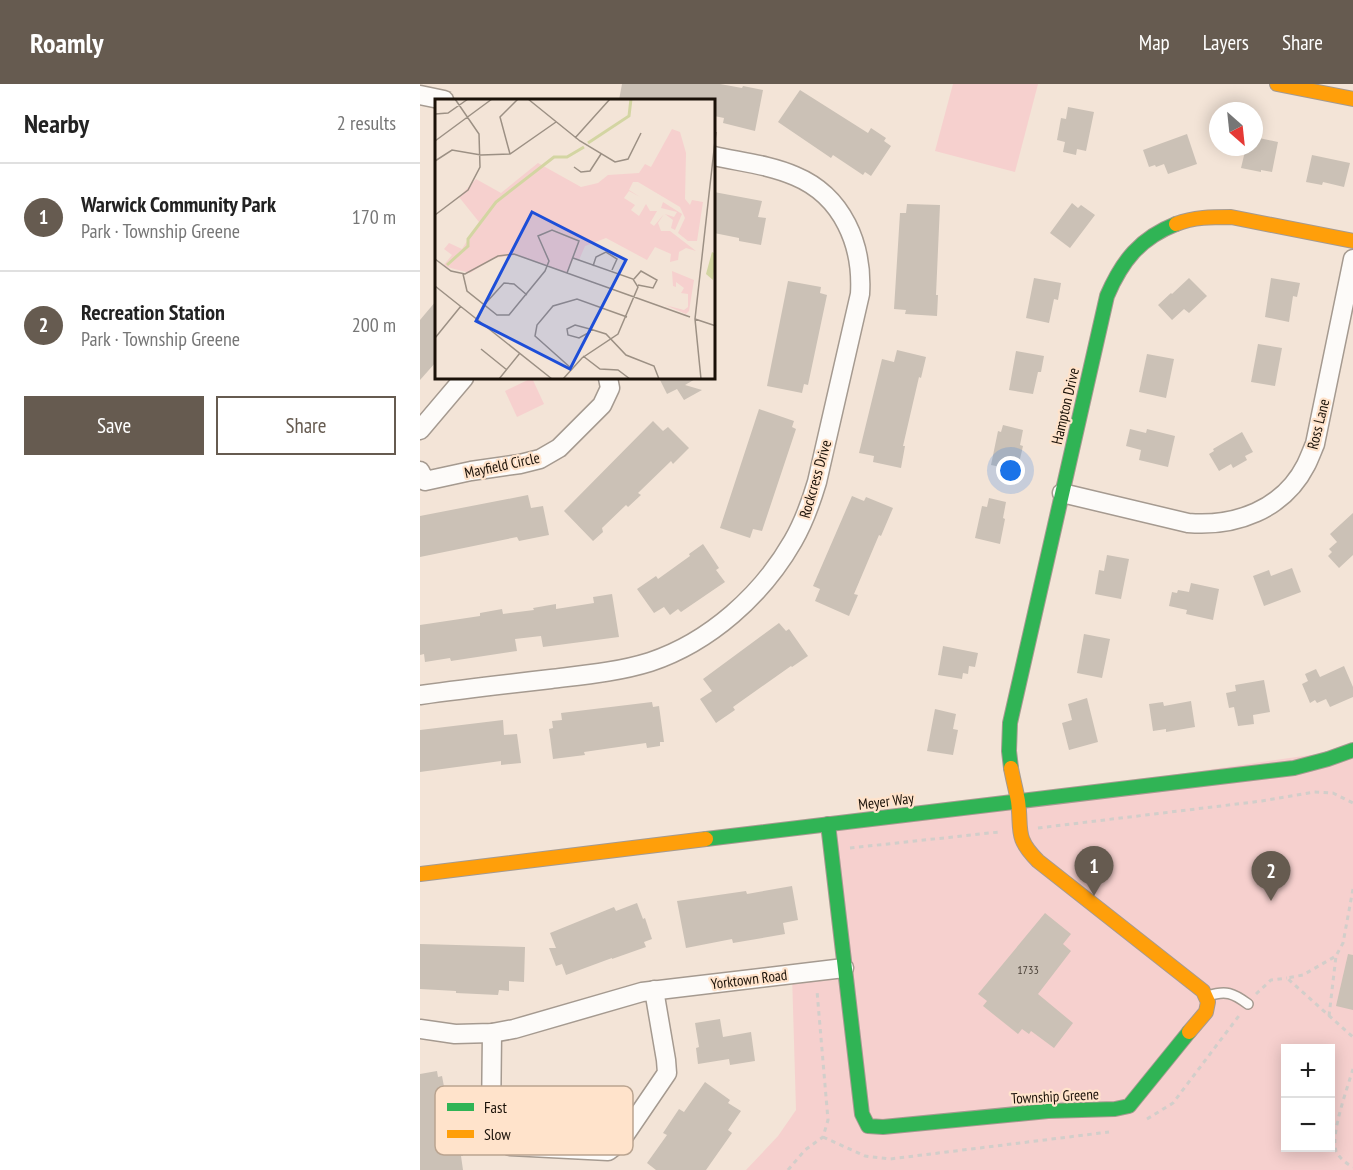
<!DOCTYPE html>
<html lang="en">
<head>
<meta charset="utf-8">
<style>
  body { margin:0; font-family:"PT Sans Narrow",sans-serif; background:#f2f2f2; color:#222 }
  .controls { position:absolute; right:18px; bottom:18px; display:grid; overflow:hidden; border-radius:0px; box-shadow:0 3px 15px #0003 }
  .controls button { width:54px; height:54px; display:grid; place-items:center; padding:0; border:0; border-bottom:2px solid #e0e0e0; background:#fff; color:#222; font:30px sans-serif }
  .compass { position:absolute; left:789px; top:18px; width:54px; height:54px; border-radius:50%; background:#fff; box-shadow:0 3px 15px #0003; rotate:153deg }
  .you { position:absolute; left:591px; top:387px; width:21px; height:21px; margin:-15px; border:4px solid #fff; border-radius:50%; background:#1a73e8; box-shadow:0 0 0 9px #1a73e833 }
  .badge { display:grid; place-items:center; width:39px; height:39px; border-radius:50%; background:#665b50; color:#fff; font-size:20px; font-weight:700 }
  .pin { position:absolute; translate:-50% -50px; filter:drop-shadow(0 2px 3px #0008) }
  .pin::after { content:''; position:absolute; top:32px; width:21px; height:18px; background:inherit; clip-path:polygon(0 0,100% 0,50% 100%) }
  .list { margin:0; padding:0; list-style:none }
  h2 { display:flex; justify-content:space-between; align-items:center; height:78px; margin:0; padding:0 24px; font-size:26px }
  h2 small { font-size:20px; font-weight:400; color:#767676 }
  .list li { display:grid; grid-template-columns:39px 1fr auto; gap:18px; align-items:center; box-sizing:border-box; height:108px; padding:0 24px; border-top:2px solid #e0e0e0 }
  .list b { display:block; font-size:22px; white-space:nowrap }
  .list p { margin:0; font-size:20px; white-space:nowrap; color:#767676 }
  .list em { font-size:20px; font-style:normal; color:#767676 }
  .actions { display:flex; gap:12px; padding:18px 24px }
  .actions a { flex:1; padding:14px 0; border:2px solid #665b50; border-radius:0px; text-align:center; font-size:21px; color:#665b50 }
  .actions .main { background:#665b50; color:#fff }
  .map { position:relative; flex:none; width:933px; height:1086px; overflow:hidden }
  header { display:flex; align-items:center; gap:36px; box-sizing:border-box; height:84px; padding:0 30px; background:#665b50; color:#fff }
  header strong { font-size:28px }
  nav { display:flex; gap:33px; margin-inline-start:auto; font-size:21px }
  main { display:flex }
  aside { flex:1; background:#fff }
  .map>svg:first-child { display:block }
</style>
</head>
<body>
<header>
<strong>Roamly</strong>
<nav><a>Map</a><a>Layers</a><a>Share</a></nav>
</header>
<main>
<aside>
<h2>Nearby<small>2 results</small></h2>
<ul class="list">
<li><span class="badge">1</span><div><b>Warwick Community Park</b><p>Park · Township Greene</p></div><em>170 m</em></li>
<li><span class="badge">2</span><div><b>Recreation Station</b><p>Park · Township Greene</p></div><em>200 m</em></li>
</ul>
<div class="actions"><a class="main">Save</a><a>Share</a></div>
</aside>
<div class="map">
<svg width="933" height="1086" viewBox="0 0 933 1086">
  <rect width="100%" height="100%" fill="#f3e4d7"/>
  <g fill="#f6d0ce" fill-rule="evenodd">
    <polygon points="533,0 618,0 595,88 515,67"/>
    <polygon points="112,294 124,320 97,333 85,307"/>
    <path d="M933 665V1086H326L358 1052 376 1026 372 890 423 884 408 740ZM866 964H910V1064H866Z"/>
  </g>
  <g fill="#cbc1b6">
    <polygon points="202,0 300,0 322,4 323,2 343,6 335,47 303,39 304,34 294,32 294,16 199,16"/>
    <polygon points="380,6 448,49 451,44 466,54 464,57 471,62 451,92 445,88 443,91 413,71 411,74 358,38"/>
    <polygon points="648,23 674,28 666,67 657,65 656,71 643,68 645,58 637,56 641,34 646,35"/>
    <polygon points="767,50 777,80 748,90 744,80 736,83 735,81 729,83 723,66"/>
    <polygon points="834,53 858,58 852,88 841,86 841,88 821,84 826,63 834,63"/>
    <polygon points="892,71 930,79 924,103 903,98 902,101 886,98"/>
    <polygon points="294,108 342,117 338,133 346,134 341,161 319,157 319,154 294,149"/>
    <polygon points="652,119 658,124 661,121 675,131 650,164 630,149"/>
    <polygon points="487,120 520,121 516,211 518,211 517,232 485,230 486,226 474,225 480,129 486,129"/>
    <polygon points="614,194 641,199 638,216 634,215 629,239 606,234"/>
    <polygon points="769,194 787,212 769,229 764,225 752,236 738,221 751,209 752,210"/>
    <polygon points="851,194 880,199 877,213 873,212 869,238 845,233"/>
    <polygon points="368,197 401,203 400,209 407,211 388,301 384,300 382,309 347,302"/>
    <polygon points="16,217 16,278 0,296 0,236"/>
    <polygon points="838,260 862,264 855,302 831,298"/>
    <polygon points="477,266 506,273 501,294 499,293 483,362 485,362 481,384 453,378 454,372 439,369 462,275 474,278"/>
    <polygon points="596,267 624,272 621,288 618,288 613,310 589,306"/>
    <polygon points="727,270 754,275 746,314 719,308"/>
    <polygon points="239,294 277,294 265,301 282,306 264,316 257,305 247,310"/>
    <polygon points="339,325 374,337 372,343 376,345 342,447 333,445 330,454 300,444"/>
    <polygon points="233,337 243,347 248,343 269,364 253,380 251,377 218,409 221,411 208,423 206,421 182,444 183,448 173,457 144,427"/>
    <polygon points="583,341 603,346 600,361 603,362 600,375 598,375 596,386 571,381 578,347 581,348"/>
    <polygon points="710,345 726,349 727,345 755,352 748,383 719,376 721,366 706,362"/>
    <polygon points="822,348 833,368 825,372 827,376 813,384 811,380 799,387 789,370 794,367 793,365"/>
    <polygon points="108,411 111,424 123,422 129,451 99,457 97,453 0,473 0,432"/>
    <polygon points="432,412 444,417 446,413 473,424 461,452 459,451 434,510 438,511 429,532 395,517 400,505 393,502"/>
    <polygon points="569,414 586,418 583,434 585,435 580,460 555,454 562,422 567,423"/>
    <polygon points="933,429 933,471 919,484 908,472 912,468 909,465 917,458 910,450"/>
    <polygon points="283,460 299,484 296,486 305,498 261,528 258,525 250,531 244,523 234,529 217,505 236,492 238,495 270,472 269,470"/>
    <polygon points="687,471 709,475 701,515 675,510 679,486 684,487"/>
    <polygon points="872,484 881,508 844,522 833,492 849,486 851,492"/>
    <polygon points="771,499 799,505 793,536 766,530 767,526 749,522 752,508 757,509 758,506 769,508"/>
    <polygon points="192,510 199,553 123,563 121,552 95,555 97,567 31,577 30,574 5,578 4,570 0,571 0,541 60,532 60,529 82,525 83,530 114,526 113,524 136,520 136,525 174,519 173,513"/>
    <polygon points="359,539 366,547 369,545 388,572 372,583 371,582 313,623 315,626 296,639 280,615 292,607 283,595"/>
    <polygon points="664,550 690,555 682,594 657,589"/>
    <polygon points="523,562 558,569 555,583 549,582 548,590 543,589 542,595 518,591"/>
    <polygon points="924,582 933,603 933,613 910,623 906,615 897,619 895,616 890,619 882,600 888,597 885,590 896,585 900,593"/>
    <polygon points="844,596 850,628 833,631 834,640 818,642 814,623 809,624 806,609 816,607 815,601"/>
    <polygon points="667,614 678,658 649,666 642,639 652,636 648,620"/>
    <polygon points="771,617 775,643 746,648 746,645 733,647 729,620 743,618 744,622"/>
    <polygon points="232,618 233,623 239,622 244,658 240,658 240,662 227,664 226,659 164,668 165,671 133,675 129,645 133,644 132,637 142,636 141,629"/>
    <polygon points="515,625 536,630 533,645 538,646 533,671 507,667"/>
    <polygon points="83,636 84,651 97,650 101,679 81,681 81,677 0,688 0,646"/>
    <polygon points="372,802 378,836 363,839 365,850 313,859 312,855 266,864 257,817 326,807 327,810"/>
    <polygon points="217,819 223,835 225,834 232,855 224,858 226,863 192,875 192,874 146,891 142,880 136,882 129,864 136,864 130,849 194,823 196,827"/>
    <polygon points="625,829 651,850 643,860 651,867 618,910 653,939 634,964 611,947 609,950 602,945 598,950 563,922 567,917 558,910"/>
    <polygon points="0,860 105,863 104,898 89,897 89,907 79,906 78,911 36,909 36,907 0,905"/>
    <polygon points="928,870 933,871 933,926 916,922"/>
    <polygon points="300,935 303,953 331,948 335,977 310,981 309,975 278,980 276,964 279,963 275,939"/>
    <polygon points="17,987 18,993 22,992 26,1013 32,1012 43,1072 41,1072 43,1086 0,1086 0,990"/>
    <polygon points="285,998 310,1016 308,1019 321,1027 308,1046 312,1049 286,1086 236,1086 227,1079 247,1051 243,1049 259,1025 264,1028"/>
  </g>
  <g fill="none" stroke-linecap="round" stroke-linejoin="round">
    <defs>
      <path id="lane" d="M788 912C806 906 813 909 828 920"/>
      <g id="street">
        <polyline points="0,11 24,16"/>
        <polyline points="0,346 44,294"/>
        <polyline points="0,387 5,397 51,387 100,380 120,375 139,364 182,321 190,304 188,294"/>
        <path d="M642 409 768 439C815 443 863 426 886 381 889 375 892 367 895 360L933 175"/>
        <path d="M0 611C44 605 87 600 131 595 164 591 198 588 230 578 290 558 342 511 373 457 384 438 391 418 397 398L440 210C443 161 423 112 375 92 350 81 321 78 294 72"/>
        <polyline points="0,945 35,950 72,949 94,945 222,908 424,884"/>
        <polyline points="72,949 71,1037 78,1051 90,1062 188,1067 200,1058 247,989 246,976 234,906"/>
      </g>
      <g id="fast">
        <path d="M591 684 589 667 590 639 687 212C702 177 720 154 756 140"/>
        <polyline points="408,740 442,1030 448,1042 463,1043 628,1027 695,1025 709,1022 769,948"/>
        <polyline points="286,755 874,684 908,675 933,666"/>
      </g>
      <g id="slow">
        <polyline points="857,0 933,15"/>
        <path d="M756 140C774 133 792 133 811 133L933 157"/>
        <path d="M591 684C593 695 596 706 598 717 602 746 594 753 618 777L783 907 788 918 786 928 769 948"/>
        <polyline points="0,790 286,755"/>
      </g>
    </defs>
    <use href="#lane" stroke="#a59a90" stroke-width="12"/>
    <use href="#street" stroke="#a59a90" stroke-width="21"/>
    <use href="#fast" stroke="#a59a90" stroke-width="16"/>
    <use href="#slow" stroke="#a59a90" stroke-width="16"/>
    <g stroke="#d2ceca" stroke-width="3" stroke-dasharray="4.5 4.5" stroke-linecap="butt">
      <polyline points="618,744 842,717 894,708 913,709 933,719"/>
      <polyline points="430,764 579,748"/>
      <polyline points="933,805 923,859 916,872 883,891 867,894 933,953"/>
      <polyline points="836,910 851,896 867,894"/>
      <polyline points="909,932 916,872"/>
      <path d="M933 985C928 1002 910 1051 916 1067 919 1074 927 1080 933 1083"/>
      <polyline points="727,1035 753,1019 821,929"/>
      <polyline points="403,1053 445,1072 470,1075 689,1048"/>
      <polyline points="368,1086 385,1066 403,1053 408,1036 397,907"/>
    </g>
    <use href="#lane" stroke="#fdfbf9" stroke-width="9"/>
    <use href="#street" stroke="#fdfbf9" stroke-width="18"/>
    <use href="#fast" stroke="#30b455" stroke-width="14"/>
    <use href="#slow" stroke="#ff9f0a" stroke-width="14"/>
  </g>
  <g text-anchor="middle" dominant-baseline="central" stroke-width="4.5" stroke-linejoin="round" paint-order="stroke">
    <g font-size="12" fill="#463d34">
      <text x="608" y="885">1733</text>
    </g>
    <g font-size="15" fill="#1a1108" stroke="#ffe3cb">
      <text transform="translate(645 322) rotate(-77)">Hampton Drive</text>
      <text transform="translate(898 340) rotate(-76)">Ross Lane</text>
      <text transform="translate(82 381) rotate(-12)">Mayfield Circle</text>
      <text transform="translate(395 395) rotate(-74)">Rockcress Drive</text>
      <text transform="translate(466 717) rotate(-7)">Meyer Way</text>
      <text transform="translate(329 895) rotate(-7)">Yorktown Road</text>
      <text transform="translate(635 1012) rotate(-3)">Township Greene</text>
    </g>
  </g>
  <g transform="translate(15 15)">
    <rect width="280" height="280" fill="#f3e4d7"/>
    <path d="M237 30 245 33 251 54 250 100 255 106 257 101 268 103 262 142H253L243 134 250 119 245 108 203 83H198L194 91 205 98 194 92 189 99 200 106 196 111 204 117 211 105 215 112H222L215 124 219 127 229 115 223 124 226 132H235L261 152 251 149 244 153 243 161 235 163 236 155 220 148 212 161 171 139 150 147 144 161 139 159 132 174 82 156 59 159 35 174 8 167 17 156 9 150 14 144 27 150 44 123 24 98 41 80 66 94 103 64 146 88 163 84 173 76 204 74 210 65 216 68ZM228 103 247 115 240 131 236 129 238 121 230 115 239 118 242 113 226 109ZM237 172 259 181 254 212 251 215 230 206 249 211 253 208V195L246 194 249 189 241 183V188L238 187Z" fill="#f6d0ce"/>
    <path d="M277 153 281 155 278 181 271 175Z" fill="#d3d5a2"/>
    <path fill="none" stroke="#d3d5a2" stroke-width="3" d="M153 44 194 17 196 0M12 166 33 147V140L61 103 119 58H132L149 48"/>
    <path fill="none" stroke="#9c9084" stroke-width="1.5" d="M93 0 145 42 180 63 193 60 206 34M0 15 13 14 33 0M140 39 175 0M0 42 57 0M75 55 65 18 83 0M0 62 17 51 46 56 75 55 121 23M139 68 146 73 155 72 166 55M0 116 33 91 45 68 44 35 20 0M0 160 16 172 30 175 63 157 79 155 255 218M158 167 161 158 171 153 182 160 177 171M28 175 32 192 62 216H74L110 172 114 162 103 137 117 131 144 142 132 174M199 180 206 172 222 181 218 189 203 186M0 187 117 280M49 206 69 184 79 185 92 196M260 220 281 227M140 226 155 230V233L144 239 133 236 132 230ZM155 230 171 235 191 256 219 267 224 280M0 239 26 207M46 250 72 271M148 257 165 270 183 271 195 280M137 270 100 237 102 226 118 207 142 200 192 218M64 280 85 254M128 280 147 259 183 235 203 188 198 180 138 159M266 280 260 220 281 33"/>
    <path fill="#1d4ed8" fill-opacity="0.15" stroke="#1d4ed8" stroke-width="3" d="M97 113 191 161 135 270 41 222Z"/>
    <rect width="280" height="280" fill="none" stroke="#1a1108" stroke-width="3"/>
  </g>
  <rect x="15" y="1002" width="198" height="69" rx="9" fill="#ffe3cb" stroke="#baa490" stroke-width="1.5"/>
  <rect x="27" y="1019" width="27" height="8" fill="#30b455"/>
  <rect x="27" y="1046" width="27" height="8" fill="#ff9f0a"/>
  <g font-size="16" fill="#1a1108">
    <text x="64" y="1029">Fast</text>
    <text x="64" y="1056">Slow</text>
  </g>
</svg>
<div class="controls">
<button>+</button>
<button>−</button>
</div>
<svg class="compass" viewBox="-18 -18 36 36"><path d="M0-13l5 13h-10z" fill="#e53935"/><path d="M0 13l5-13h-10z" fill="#767676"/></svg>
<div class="you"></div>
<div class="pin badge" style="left:674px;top:812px">1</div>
<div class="pin badge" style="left:851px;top:817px">2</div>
</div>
</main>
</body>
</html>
